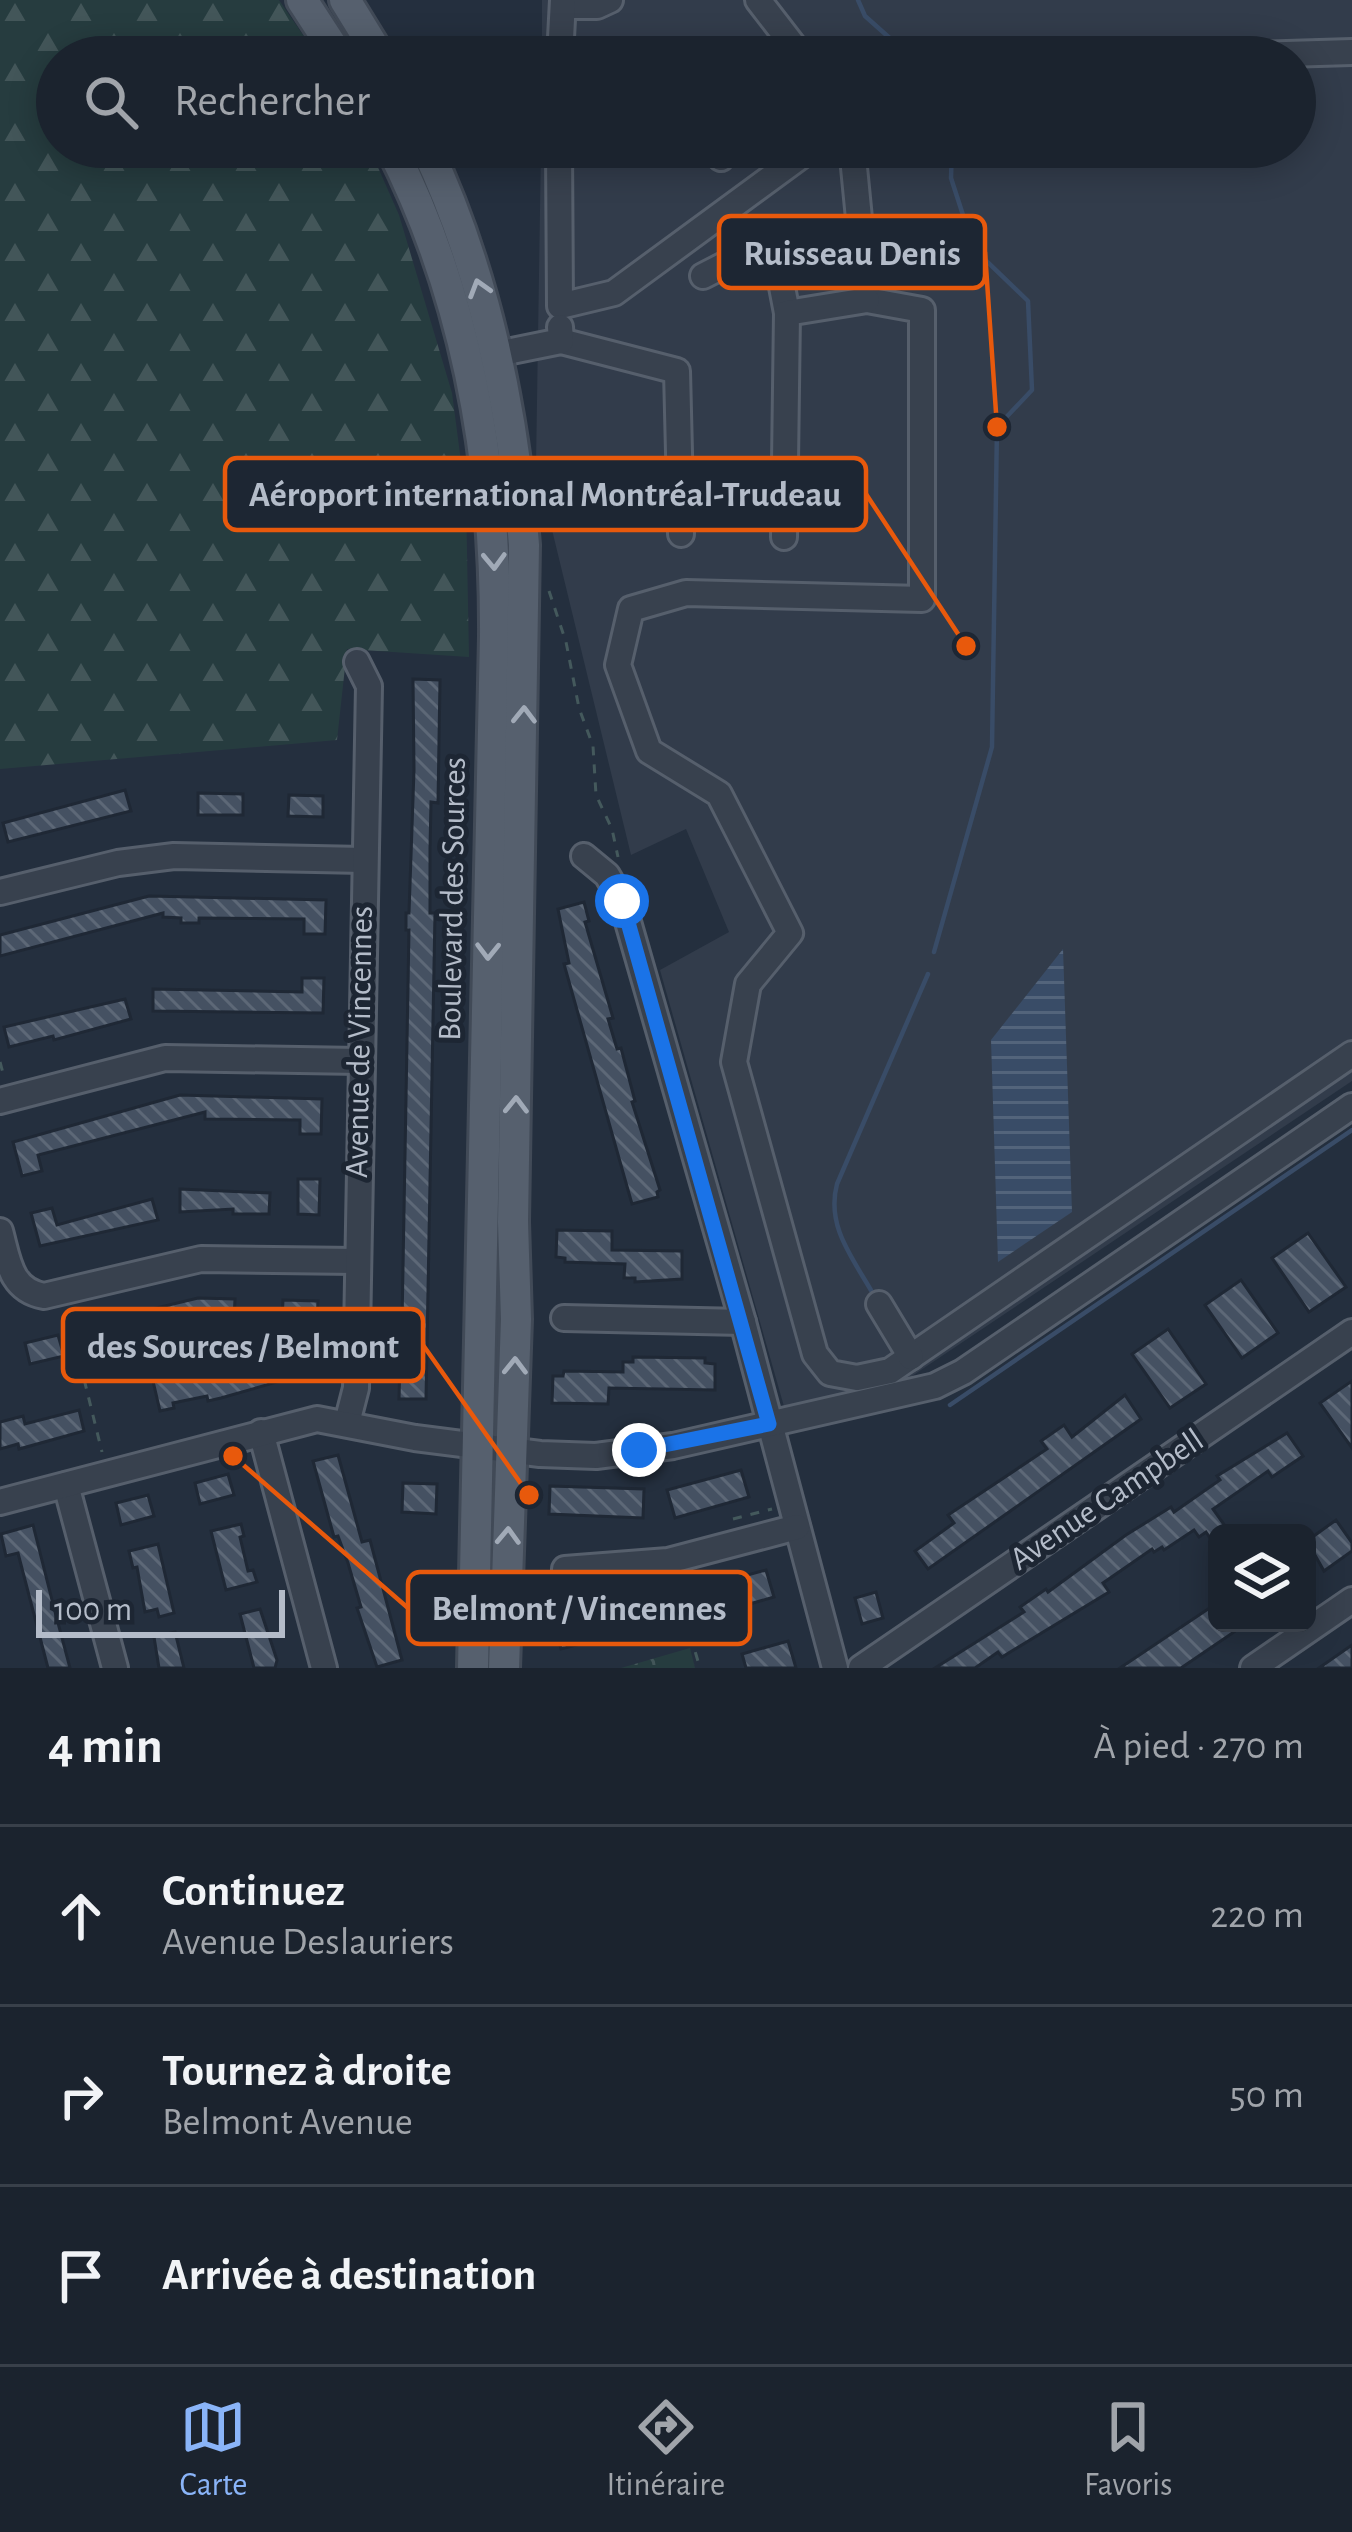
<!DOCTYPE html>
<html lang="fr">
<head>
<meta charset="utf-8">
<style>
  body { margin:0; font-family:"Alegreya Sans",sans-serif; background:#282f3a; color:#f1f3f6 }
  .controls { position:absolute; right:36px; bottom:36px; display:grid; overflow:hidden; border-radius:18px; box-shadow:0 6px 30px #0003 }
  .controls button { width:108px; height:108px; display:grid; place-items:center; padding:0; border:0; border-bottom:3px solid #39404a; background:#1b232e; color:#f1f3f6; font:60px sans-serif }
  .scale { position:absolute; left:36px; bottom:30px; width:249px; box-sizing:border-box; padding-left:12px; border:6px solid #b4bcc9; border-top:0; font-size:33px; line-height:42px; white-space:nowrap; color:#b4bcc9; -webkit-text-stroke:9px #1d2633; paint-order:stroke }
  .stop { position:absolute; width:36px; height:36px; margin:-27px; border:9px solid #1a73e8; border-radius:50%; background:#fff }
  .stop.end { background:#1a73e8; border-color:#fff; box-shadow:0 3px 12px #0008 }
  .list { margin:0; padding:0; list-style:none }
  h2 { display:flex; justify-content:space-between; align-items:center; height:156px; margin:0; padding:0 48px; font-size:51px }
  h2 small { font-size:39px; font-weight:400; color:#a0a4aa }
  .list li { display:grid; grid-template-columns:78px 1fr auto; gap:36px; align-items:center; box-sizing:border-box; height:180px; padding:0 48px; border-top:3px solid #39404a }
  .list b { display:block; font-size:45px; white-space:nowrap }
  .list p { margin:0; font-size:39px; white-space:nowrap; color:#a0a4aa }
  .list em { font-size:39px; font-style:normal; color:#a0a4aa }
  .icon { flex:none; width:66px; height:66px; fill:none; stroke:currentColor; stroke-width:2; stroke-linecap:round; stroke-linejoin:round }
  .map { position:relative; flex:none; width:1352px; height:1668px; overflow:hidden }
  .search { position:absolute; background:#1b232e; box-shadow:0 6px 30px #0003; left:36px; right:36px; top:36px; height:132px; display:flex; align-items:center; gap:30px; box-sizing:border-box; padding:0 42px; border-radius:66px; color:#a0a4aa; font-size:45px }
  .sheet { height:696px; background:#1b232e }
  nav { display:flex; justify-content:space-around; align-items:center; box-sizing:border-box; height:168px; border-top:3px solid #39404a; background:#1b232e; font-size:33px; color:#a0a4aa }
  nav a { display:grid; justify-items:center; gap:6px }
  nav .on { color:#8ab4f8 }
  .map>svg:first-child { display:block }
</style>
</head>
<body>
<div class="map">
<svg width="1352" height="1668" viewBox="0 0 1352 1668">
  <defs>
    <pattern id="forest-firs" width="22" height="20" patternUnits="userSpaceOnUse" patternTransform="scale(3)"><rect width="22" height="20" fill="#263c3f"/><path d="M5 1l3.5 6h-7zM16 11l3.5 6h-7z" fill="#435659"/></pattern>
    <pattern id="park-crowns" width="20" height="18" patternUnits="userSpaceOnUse" patternTransform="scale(3)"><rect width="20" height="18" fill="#263c3f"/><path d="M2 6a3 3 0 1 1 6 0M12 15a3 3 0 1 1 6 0" fill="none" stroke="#435659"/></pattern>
    <pattern id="water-rules" width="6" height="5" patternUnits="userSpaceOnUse" patternTransform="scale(3)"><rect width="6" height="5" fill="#394c67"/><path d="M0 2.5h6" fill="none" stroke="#53647b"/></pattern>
    <pattern id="building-back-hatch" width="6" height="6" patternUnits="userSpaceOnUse" patternTransform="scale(3)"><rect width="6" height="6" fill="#455162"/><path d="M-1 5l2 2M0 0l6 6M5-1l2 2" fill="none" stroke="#5d6877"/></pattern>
  </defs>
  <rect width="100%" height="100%" fill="#242f3e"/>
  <polygon fill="#323c4b" points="542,0 1352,0 1352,1081 906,1380 785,1410 660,970 729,932 686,829 631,855 536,464 541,147 1295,147 1295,57 542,57"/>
  <polygon fill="url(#forest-firs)" points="0,0 279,0 318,57 57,57 57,147 369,147 399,215 452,393 466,500 469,657 347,649 337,740 0,769"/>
  <polygon fill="url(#park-crowns)" points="690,1648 695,1668 621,1668"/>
  <polygon fill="url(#water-rules)" points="1063,949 1072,1212 998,1262 991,1040"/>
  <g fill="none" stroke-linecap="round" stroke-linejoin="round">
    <g stroke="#394c67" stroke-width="4.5">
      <polyline points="858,0 865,16 911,57"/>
      <polyline points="934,952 992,747 997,427 1032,390 1028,301 974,249 951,178 952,147"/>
      <path d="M872 1292C852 1257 826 1226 837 1184L928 974"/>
      <polyline points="950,1405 1352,1130"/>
    </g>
  </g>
  <g fill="url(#building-back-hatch)" stroke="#1f2835" stroke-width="3">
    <polygon points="413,679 440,680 438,803 431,802 430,849 430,913 435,913 426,1399 399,1399 401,1326 406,1324 402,1324 409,930 406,930 406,913 409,913 414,770"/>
    <polygon points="125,790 131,811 8,842 3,823"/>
    <polygon points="198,793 243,794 243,815 198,815"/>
    <polygon points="289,795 323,796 323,817 288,816"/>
    <polygon points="149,896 326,900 325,934 304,934 304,919 199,918 199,923 181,923 181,918 163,917 163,913 0,956 0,935"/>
    <polygon points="584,902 589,921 585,922 613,1018 608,1019 617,1049 621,1048 635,1101 632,1102 660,1190 657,1192 658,1197 632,1204 564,964 569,963 558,909"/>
    <polygon points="302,978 324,978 323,1013 153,1011 153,989 302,992"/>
    <polygon points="125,999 131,1019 54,1040 53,1036 9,1047 4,1027"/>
    <polygon points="180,1095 322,1099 321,1134 300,1134 300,1120 205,1119 205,1112 38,1155 42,1171 22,1176 13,1142"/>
    <polygon points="298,1179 320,1179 319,1215 298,1214"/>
    <polygon points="180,1189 270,1193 269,1214 233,1214 233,1209 180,1212"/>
    <polygon points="152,1199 158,1220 40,1246 31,1213 52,1208 57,1225"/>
    <polygon points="557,1230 612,1231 612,1250 682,1251 682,1279 635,1282 635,1278 624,1278 625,1264 565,1262 565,1258 556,1257"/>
    <polygon points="1308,1233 1346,1287 1309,1312 1272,1258"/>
    <polygon points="1241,1280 1278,1333 1242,1358 1205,1305"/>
    <polygon points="198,1298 235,1299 234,1319 185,1318 187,1324 154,1332 148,1310"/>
    <polygon points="283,1300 318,1301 317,1322 282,1320"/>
    <polygon points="1168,1329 1206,1384 1170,1408 1132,1354"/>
    <polygon points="58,1335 64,1356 30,1364 25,1343"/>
    <polygon points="316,1348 322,1369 221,1398 208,1401 207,1396 173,1403 174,1408 160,1411 153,1381 214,1368 216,1374"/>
    <polygon points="633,1357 705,1358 705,1363 715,1364 715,1390 609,1388 608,1404 552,1403 553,1376 563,1376 564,1371 623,1372 623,1362 633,1362"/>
    <polygon points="1352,1381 1352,1448 1320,1403"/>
    <polygon points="1125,1395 1141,1419 928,1569 915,1551 954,1523 948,1515 1047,1449 1041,1441 1064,1425 1072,1437"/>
    <polygon points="79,1410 84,1431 19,1449 18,1444 0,1449 0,1422 23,1416 25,1424"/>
    <polygon points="1287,1433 1303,1456 1272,1477 1268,1471 1213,1509 1230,1533 1217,1533 1217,1548 1206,1532 1199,1537 1194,1530 1164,1550 1162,1547 1154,1552 1152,1549 1103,1583 1109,1592 1002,1657 998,1652 975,1668 935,1668 1024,1612 1020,1607 1046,1589 1048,1592 1126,1535 1171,1507 1174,1512 1220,1480 1217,1476"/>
    <polygon points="338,1455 362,1542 370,1540 402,1660 377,1667 357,1608 361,1607 348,1563 338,1536 334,1537 313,1461"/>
    <polygon points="741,1470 749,1497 675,1518 667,1490"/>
    <polygon points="228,1474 234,1495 200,1504 195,1483"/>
    <polygon points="403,1483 437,1484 436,1514 402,1512"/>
    <polygon points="550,1486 644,1489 643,1518 549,1514"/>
    <polygon points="148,1495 154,1516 121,1525 116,1503"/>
    <polygon points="1336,1520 1352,1543 1352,1551 1324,1571 1307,1541"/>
    <polygon points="241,1524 244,1536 240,1537 248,1571 253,1570 257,1582 226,1590 211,1531"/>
    <polygon points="33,1525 54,1608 70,1668 48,1668 18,1553 6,1556 1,1534"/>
    <polygon points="158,1544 174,1613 159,1617 157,1609 145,1612 137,1567 133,1568 129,1551"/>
    <polygon points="766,1570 774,1597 701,1618 693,1590"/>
    <polygon points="876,1592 883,1618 862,1624 855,1598"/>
    <polygon points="661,1593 669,1621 561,1649 554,1622"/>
    <polygon points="1217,1603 1217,1623 1227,1623 1234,1632 1181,1668 1120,1668"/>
    <polygon points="260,1609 277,1660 275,1668 254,1668 240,1614"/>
    <polygon points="175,1632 184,1668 159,1668 154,1637"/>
    <polygon points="788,1641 796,1668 746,1668 742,1654"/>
    <polygon points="1352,1645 1352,1668 1319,1668"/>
  </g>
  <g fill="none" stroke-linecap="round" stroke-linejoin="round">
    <defs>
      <g id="minor">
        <polyline points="758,0 802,57"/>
        <polyline points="563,6 597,6 610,0"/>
        <polyline points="560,57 563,0"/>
        <polyline points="649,57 661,53 663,57"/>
        <polyline points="1194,57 1352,52"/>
        <polyline points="559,147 560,306 614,293 813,147"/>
        <polyline points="715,147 721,158"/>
        <polyline points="852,147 867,300 922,310 922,599 686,593 631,609 618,665 649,751 719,794 790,933 748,984 734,1062 815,1354 830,1373 857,1378 890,1371 1352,1054"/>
        <polyline points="703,276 773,240 787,313"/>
        <polyline points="561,341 677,371 681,534"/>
        <polyline points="497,354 561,341 560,327"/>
        <polyline points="784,537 787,313 867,300"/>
        <polyline points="584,856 607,875 622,901 743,1322 835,1668"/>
        <polyline points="0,892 118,863 174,856 364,860"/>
        <polyline points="0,1101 165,1058 360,1061"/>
        <path d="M0 1231C8 1260 10 1290 44 1296L201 1259 356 1261"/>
        <polyline points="879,1304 911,1357"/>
        <polyline points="564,1318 743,1322"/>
        <polyline points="347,1423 356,1388 369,686 357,662"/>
        <polyline points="261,1432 324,1668"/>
        <polyline points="66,1485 115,1668"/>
        <polyline points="0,1502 317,1419 415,1438 540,1454 596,1456 673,1446 935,1386 963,1372 1352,1106"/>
        <polyline points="565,1569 668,1561 797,1527"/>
        <polyline points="861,1668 1352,1332"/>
        <polyline points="1253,1668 1352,1600"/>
      </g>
      <g id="major">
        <polyline points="302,0 339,57"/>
        <polyline points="345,0 380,57"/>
        <path d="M391 147C468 298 496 468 495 636L473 1668"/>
        <path d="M426 147C485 272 513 407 524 545L513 1222 516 1319 504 1668"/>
      </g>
    </defs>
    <use href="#minor" stroke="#565f6c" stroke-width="30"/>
    <use href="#major" stroke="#414a57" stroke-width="36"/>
    <g stroke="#44595c" stroke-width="3" stroke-dasharray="9 9" stroke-linecap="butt">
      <polyline points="549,591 566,642 579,708 593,746 596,795 612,829 618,857"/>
      <polyline points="0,1062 4,1077"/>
      <polyline points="67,1310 102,1452"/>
      <polyline points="733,1519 772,1509"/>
      <polyline points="675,1583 700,1668"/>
    </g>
    <use href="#minor" stroke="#38414e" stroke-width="24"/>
    <use href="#major" stroke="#56606e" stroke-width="30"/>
  </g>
  <defs><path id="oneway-chevron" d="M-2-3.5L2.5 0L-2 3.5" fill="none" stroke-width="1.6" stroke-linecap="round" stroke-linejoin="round" transform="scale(3)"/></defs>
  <g stroke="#a1aab7">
    <use href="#oneway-chevron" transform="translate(479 288) rotate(-107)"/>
    <use href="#oneway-chevron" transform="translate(494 561) rotate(88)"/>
    <use href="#oneway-chevron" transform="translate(524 715) rotate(-89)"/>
    <use href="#oneway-chevron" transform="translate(488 951) rotate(91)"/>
    <use href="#oneway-chevron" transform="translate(516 1105) rotate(-89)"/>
    <use href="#oneway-chevron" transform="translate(515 1366) rotate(-89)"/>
    <use href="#oneway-chevron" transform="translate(508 1536) rotate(-88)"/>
  </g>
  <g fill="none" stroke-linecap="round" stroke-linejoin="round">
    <polyline stroke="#1a73e8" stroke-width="15" points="622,901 769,1424 639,1450"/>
  </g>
  <g text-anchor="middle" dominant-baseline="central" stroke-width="10" stroke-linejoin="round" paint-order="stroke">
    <g font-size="33" fill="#b4bcc9" stroke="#1d2633">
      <text transform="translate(453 899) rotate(-89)">Boulevard des Sources</text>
      <text transform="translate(360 1042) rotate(-89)">Avenue de Vincennes</text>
      <text transform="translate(1107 1500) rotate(-34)">Avenue Campbell</text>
    </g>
  </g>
  <path fill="none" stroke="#e8590c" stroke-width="4.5" d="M997 427L985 252M966 646L866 494M529 1495L423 1345M233 1456L408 1608"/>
  <g fill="#e8590c" stroke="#1d2633" stroke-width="4.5">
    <circle cx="997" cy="427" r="12"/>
    <circle cx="966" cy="646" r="12"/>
    <circle cx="529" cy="1495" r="12"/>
    <circle cx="233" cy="1456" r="12"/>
  </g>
  <g fill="#1d2633" stroke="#e8590c" stroke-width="4.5">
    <rect x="719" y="216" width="266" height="72" rx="12"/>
    <rect x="225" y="458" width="641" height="72" rx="12"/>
    <rect x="63" y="1309" width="360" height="72" rx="12"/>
    <rect x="408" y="1572" width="342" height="72" rx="12"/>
  </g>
  <g font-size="36" text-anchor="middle" font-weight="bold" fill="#b4bcc9">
    <text x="852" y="265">Ruisseau Denis</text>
    <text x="545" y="506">Aéroport international Montréal-Trudeau</text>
    <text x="243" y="1358">des Sources / Belmont</text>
    <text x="579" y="1620">Belmont / Vincennes</text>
  </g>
</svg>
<div class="controls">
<button><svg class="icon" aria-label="layers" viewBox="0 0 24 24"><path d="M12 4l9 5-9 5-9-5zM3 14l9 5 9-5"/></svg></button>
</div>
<div class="scale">100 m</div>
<div class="stop" style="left:622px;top:901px"></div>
<div class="stop end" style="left:639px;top:1450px"></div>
<div class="search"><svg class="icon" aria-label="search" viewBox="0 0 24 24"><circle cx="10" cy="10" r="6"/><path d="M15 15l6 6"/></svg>Rechercher</div>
</div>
<section class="sheet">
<h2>4 min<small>À pied · 270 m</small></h2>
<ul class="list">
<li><svg class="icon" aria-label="ahead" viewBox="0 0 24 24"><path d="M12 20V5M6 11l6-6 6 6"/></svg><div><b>Continuez</b><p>Avenue Deslauriers</p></div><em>220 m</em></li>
<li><svg class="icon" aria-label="right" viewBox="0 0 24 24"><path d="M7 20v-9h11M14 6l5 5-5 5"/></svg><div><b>Tournez à droite</b><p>Belmont Avenue</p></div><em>50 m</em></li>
<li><svg class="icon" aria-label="arrive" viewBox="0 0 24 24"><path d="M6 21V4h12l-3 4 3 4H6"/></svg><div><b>Arrivée à destination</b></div></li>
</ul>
</section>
<nav>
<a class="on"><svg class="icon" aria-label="map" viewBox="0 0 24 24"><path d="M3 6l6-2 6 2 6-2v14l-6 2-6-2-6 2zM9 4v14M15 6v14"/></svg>Carte</a>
<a><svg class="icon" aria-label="directions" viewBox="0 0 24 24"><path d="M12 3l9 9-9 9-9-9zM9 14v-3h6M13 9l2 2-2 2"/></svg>Itinéraire</a>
<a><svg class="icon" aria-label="saved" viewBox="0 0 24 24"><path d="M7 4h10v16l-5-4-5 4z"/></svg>Favoris</a>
</nav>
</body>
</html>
